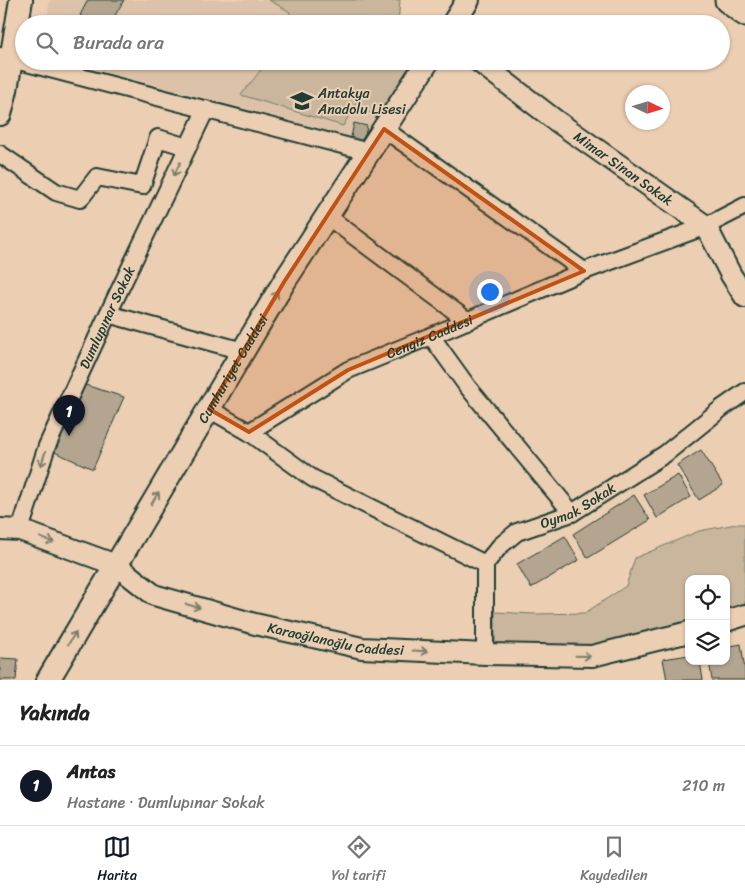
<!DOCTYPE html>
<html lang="tr">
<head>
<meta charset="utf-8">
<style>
  body { margin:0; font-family:Sriracha,sans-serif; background:#f2f2f2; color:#222 }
  .controls { position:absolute; right:15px; bottom:15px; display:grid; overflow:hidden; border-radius:10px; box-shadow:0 1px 4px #0004 }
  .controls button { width:45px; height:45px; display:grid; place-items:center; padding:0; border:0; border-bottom:1px solid #e0e0e0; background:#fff; color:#222; font:25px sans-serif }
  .compass { position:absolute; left:625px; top:85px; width:45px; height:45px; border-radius:50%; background:#fff; box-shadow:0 1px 4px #0004; rotate:94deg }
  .you { position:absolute; left:489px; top:291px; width:18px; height:18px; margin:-12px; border:4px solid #fff; border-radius:50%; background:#1a73e8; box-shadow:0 0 0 8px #1a73e833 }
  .badge { display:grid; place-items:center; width:32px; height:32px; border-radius:50%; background:#111827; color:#fff; font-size:16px; font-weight:700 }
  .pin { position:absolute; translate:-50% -41px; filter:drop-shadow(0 1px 2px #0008) }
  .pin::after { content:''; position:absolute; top:26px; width:18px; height:15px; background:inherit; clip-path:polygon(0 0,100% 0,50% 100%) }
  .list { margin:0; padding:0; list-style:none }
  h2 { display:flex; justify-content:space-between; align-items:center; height:65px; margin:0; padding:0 20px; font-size:21px }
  h2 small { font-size:16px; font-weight:400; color:#767676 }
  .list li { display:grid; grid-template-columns:32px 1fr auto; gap:15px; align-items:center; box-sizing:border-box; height:80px; padding:0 20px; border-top:1px solid #e0e0e0 }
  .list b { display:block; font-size:19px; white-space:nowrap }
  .list p { margin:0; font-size:16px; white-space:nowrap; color:#767676 }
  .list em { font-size:16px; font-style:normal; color:#767676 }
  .icon { flex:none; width:28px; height:28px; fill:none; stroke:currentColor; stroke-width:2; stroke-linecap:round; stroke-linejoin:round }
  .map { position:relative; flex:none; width:745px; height:680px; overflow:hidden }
  .search { position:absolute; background:#fff; box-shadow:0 1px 4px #0004; left:15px; right:15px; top:15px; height:55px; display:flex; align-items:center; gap:12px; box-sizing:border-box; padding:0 18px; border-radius:28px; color:#767676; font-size:19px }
  .sheet { height:145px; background:#fff }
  nav { display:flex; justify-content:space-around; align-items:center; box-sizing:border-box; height:70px; border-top:1px solid #e0e0e0; background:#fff; font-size:14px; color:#767676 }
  nav a { display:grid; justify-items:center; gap:2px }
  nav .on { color:#111827 }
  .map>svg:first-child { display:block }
</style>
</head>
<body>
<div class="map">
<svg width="745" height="680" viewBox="0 0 745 680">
  <rect width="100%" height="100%" fill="#ecceb2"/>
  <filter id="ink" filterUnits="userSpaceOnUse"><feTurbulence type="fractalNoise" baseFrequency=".02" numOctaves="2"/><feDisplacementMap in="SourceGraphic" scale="10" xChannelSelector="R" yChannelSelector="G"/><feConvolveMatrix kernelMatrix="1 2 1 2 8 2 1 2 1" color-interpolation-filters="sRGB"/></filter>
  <g filter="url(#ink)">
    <g fill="#dbc2a8">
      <polygon points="50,0 345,0 397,24 46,24"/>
      <polygon points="64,61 416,61 365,140"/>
    </g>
    <g fill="#cab69d" stroke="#747a68">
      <polygon points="269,0 400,0 398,24 288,24 290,12"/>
      <polygon points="268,61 418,61 379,119 356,103 343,126 241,95"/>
      <polygon points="736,524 745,524 745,608 726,614 726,579 689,579 689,625 601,647 537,647 495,644 495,612 534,614 585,613 626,586 635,558 699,531"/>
    </g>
    <g fill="#b3a58f" stroke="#1f3d34">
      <polygon points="88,0 124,0 110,24 95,24 80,15"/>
      <polygon points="354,123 367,126 363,145 350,142"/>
      <polygon points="82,384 124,397 93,469 52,451"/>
      <polygon points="701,450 723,485 699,500 677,465"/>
      <polygon points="678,475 691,497 657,518 644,495"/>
      <polygon points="634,495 650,520 588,558 573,534"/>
      <polygon points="565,536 579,560 531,588 517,564"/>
      <polygon points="741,644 745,670 745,680 712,680 709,661 726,661 726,647"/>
      <polygon points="689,655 689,661 700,661 703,680 667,680 663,659"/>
      <polygon points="0,658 18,659 16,680 0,680"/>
    </g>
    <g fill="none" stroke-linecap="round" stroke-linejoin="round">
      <defs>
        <g id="minor">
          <polyline points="0,56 369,152"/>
          <polyline points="384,129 584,271"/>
          <polyline points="0,154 56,192 80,199 97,177 142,186 158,138 187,147"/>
          <polyline points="327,216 468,321"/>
          <polyline points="108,314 243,351"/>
          <polyline points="431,336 467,386 572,513"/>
          <path id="s1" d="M209 409 249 432 348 370 431 336 584 271 706 226 745 206"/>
          <polyline points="249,432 312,478 485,564"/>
          <path id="s2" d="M20 530 47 446 108 314 206 109"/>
          <path id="s3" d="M485 654V564L500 546 517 532 572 513 665 454 722 408 745 392"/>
        </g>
        <g id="tertiary">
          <path id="s4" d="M478 61 555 120 706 226 731 275 745 297"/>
          <path id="s5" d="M0 529 20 530 116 565 154 595 255 624 362 648 485 654 592 656 689 632"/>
          <polyline points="726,621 745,615"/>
        </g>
        <g id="secondary">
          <polyline points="453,24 468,0"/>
          <polyline points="0,114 6,90 21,0"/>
          <path id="s6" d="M48 680 284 282 428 61"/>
        </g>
        <polyline id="primary" points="728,0 745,13"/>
      </defs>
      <use href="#minor" stroke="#1f3d34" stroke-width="20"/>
      <use href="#tertiary" stroke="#1f3d34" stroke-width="24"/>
      <use href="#secondary" stroke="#1f3d34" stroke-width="26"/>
      <use href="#primary" stroke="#1f3d34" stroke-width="29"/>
      <use href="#minor" stroke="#ecceb2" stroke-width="16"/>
      <use href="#tertiary" stroke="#ecceb2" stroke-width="20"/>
      <use href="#secondary" stroke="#ecceb2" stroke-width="22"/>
      <use href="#primary" stroke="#ecceb2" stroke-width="25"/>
    </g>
    <defs><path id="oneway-shaft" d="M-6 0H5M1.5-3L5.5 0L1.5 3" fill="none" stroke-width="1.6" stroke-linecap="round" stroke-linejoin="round" transform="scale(1.25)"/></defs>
    <g stroke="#7b7e6d">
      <use href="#oneway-shaft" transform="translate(177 169) rotate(115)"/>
      <use href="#oneway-shaft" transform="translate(274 298) rotate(-59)"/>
      <use href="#oneway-shaft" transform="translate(43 459) rotate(108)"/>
      <use href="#oneway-shaft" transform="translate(155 498) rotate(-59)"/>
      <use href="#oneway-shaft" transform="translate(47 540) rotate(20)"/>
      <use href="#oneway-shaft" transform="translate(193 606) rotate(16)"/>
      <use href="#oneway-shaft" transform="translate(72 638) rotate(-59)"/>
      <use href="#oneway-shaft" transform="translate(420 651) rotate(3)"/>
      <use href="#oneway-shaft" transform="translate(583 656) rotate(1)"/>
    </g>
  </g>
  <path fill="#c05314" fill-opacity="0.2" stroke="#c05314" stroke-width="4" stroke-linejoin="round" d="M384 129 584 271 348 370 249 432 209 409 284 282Z"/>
  <defs>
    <symbol id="school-bare" viewBox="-9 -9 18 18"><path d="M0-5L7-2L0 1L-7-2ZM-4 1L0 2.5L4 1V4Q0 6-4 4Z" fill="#1f3d34" stroke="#ecceb2" stroke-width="2.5" paint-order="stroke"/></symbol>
  </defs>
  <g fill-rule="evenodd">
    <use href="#school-bare" x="286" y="85" width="32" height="32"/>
  </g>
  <g text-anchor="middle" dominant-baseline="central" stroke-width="4" stroke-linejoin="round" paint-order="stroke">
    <g font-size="14" fill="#1f3d34" stroke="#ecceb2" text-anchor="start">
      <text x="318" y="93">Antakya<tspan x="318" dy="16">Anadolu Lisesi</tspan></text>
    </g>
    <g font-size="14" fill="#1f3d34" stroke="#ecceb2">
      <text stroke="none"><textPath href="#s4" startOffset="181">Mimar Sinan Sokak</textPath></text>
      <text stroke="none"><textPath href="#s2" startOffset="230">Dumlupınar Sokak</textPath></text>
      <text stroke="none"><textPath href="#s1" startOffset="251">Cengiz Caddesi</textPath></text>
      <text stroke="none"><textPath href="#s6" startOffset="362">Cumhuriyet Caddesi</textPath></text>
      <text stroke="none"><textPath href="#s3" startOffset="202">Oymak Sokak</textPath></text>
      <text stroke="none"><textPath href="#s5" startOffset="358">Karaoğlanoğlu Caddesi</textPath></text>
    </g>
  </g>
</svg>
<div class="controls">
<button><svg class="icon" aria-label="locate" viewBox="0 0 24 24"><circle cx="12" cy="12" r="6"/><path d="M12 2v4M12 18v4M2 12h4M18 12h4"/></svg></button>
<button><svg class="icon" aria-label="layers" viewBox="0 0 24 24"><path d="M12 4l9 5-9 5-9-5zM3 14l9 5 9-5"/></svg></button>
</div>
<svg class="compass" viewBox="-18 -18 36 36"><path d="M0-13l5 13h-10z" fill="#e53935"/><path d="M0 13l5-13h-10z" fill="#767676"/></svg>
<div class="you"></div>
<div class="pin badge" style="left:69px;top:436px">1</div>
<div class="search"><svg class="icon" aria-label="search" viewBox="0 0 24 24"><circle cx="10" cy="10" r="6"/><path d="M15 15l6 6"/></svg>Burada ara</div>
</div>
<section class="sheet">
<h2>Yakında<small></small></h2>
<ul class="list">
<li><span class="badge">1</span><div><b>Antas</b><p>Hastane · Dumlupınar Sokak</p></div><em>210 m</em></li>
</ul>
</section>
<nav>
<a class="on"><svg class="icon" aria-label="map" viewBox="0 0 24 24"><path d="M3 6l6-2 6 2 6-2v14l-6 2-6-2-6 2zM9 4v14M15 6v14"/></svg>Harita</a>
<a><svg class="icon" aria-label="directions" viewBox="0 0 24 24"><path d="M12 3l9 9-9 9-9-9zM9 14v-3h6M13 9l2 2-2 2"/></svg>Yol tarifi</a>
<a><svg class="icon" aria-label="saved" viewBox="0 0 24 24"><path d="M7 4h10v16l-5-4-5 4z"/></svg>Kaydedilen</a>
</nav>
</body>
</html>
